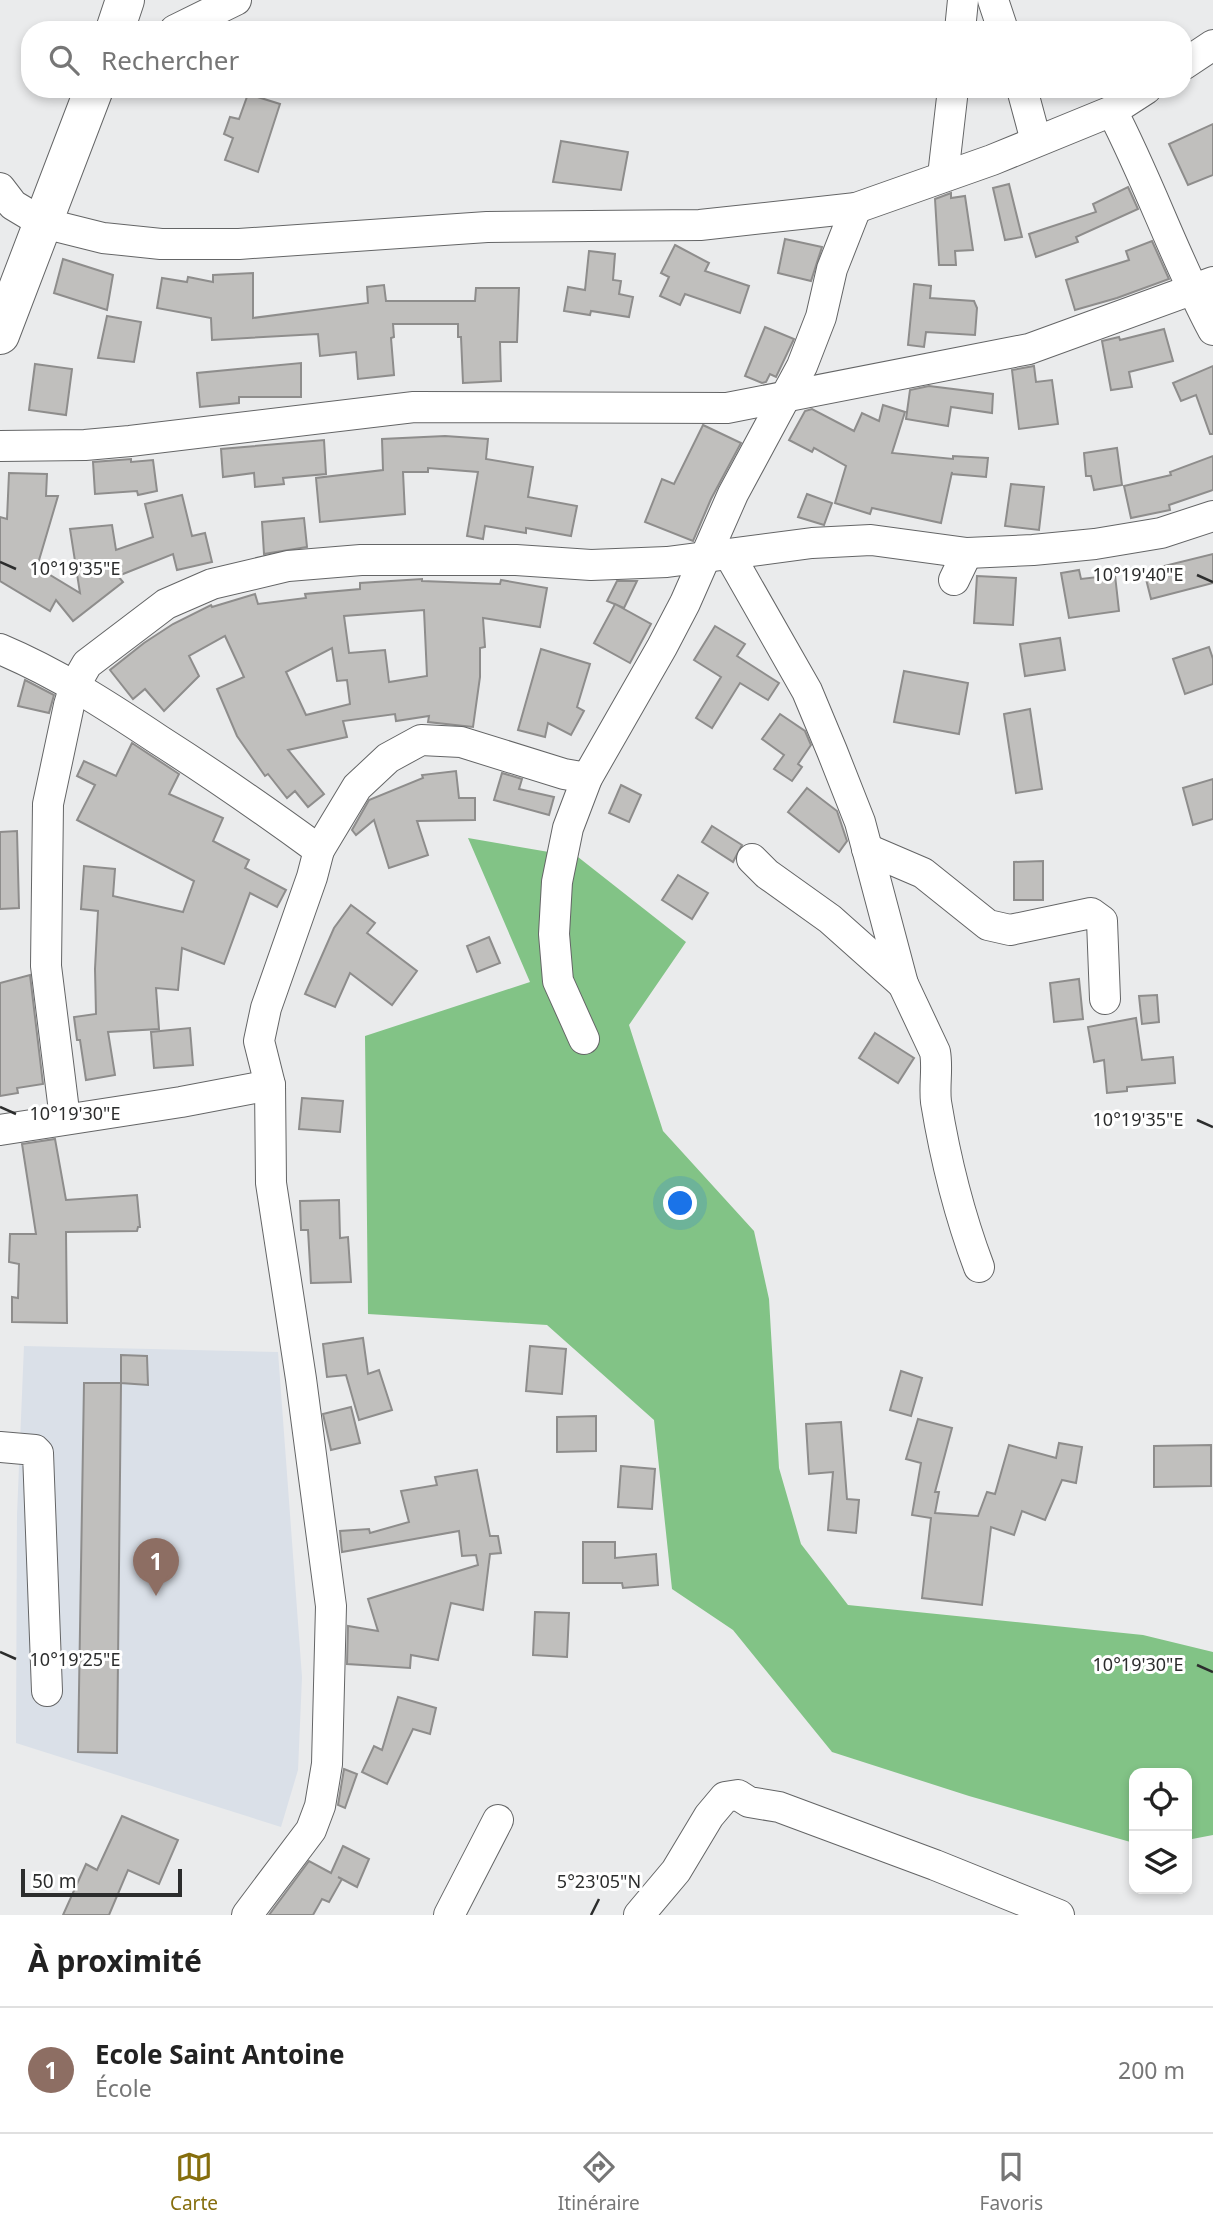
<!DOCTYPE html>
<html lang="fr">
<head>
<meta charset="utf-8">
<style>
  body { margin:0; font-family:"Noto Sans",sans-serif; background:#f6f6f6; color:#222 }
  .controls { position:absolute; right:21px; bottom:21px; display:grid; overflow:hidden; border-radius:14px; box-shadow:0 4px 10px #0003 }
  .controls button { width:63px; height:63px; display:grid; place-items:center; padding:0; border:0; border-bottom:2px solid #e0e0e0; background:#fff; color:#222; font:35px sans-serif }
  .scale { position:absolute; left:21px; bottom:18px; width:161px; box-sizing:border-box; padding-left:7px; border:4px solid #2c2d2d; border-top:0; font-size:19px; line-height:24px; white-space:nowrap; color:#2c2d2d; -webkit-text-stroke:5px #fff; paint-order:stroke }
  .you { position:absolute; left:681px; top:1204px; width:24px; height:24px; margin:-18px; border:5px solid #fff; border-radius:50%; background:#1a73e8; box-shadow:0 0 0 10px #1a73e833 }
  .badge { display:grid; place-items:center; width:46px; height:46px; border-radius:50%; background:#866e0d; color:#fff; font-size:23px; font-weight:700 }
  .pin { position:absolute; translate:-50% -58px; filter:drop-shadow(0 2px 4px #0008) }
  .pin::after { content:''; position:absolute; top:37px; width:24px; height:21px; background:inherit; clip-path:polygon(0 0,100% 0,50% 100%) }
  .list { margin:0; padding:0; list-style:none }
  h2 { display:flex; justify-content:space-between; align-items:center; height:91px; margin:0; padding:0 28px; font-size:30px }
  h2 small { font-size:23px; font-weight:400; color:#767676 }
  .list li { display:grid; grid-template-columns:46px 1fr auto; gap:21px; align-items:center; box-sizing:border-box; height:126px; padding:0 28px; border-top:2px solid #e0e0e0 }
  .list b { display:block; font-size:26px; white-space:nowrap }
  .list p { margin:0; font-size:23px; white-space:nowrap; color:#767676 }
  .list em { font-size:23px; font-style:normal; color:#767676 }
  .icon { flex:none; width:38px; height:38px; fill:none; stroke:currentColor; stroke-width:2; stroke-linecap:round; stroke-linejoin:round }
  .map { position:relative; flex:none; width:1213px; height:1915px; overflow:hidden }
  .search { position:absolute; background:#fff; box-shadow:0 4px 10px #0003; left:21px; right:21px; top:21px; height:77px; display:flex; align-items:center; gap:18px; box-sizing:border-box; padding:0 24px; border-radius:28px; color:#767676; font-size:26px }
  .sheet { height:217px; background:#fff }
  nav { display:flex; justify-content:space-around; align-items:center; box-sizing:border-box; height:98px; border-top:2px solid #e0e0e0; background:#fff; font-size:19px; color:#767676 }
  nav a { display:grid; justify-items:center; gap:4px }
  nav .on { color:#866e0d }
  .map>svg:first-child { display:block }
</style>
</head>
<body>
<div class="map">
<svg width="1213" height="1915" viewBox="0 0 1213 1915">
  <rect width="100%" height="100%" fill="#eaebec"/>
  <polygon fill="#dae0e8" points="24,1346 278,1352 302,1677 298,1770 281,1827 16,1743 17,1515"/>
  <polygon fill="#82c386" points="468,838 578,857 686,942 629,1025 663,1131 754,1231 769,1299 779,1468 801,1544 848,1605 1143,1635 1213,1652 1213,1835 1187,1840 1187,1773 1134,1773 1134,1843 969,1796 832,1752 733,1630 672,1589 654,1420 547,1325 368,1314 365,1036 530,982"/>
  <g fill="#c0bfbd" stroke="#8e8d8c" stroke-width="2" fill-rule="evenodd">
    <polygon points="248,94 280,104 258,172 225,160 233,138 224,134 230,117 239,119"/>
    <polygon points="1213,124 1213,175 1188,185 1169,144"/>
    <polygon points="561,141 628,152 621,190 553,182"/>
    <polygon points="1009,184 1022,237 1005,240 993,188"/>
    <polygon points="1128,187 1138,209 1076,237 1078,242 1036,257 1029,234 1096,212 1093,204"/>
    <polygon points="951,193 951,198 965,196 973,250 955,251 956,265 939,265 935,199"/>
    <polygon points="785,239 822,247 811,281 778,273"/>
    <polygon points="1152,241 1169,279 1117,298 1075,310 1066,280 1129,260 1126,251"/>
    <polygon points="675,245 709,263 705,271 749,286 740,313 685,294 680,305 660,296 669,277 661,273"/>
    <polygon points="589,251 615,254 613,280 621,281 619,294 633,297 629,317 591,311 590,315 564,311 568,287 585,290"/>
    <polygon points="63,259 113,275 107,310 54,293"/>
    <polygon points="253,273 253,318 368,303 367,287 384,285 386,301 475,301 476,288 519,288 517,342 500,342 501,381 463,383 461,337 458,337 458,324 393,324 394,337 391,338 394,375 358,379 356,352 320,356 318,334 212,340 211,318 157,308 162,278 187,282 188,277 213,282 213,275"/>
    <polygon points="914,284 931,286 930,298 974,301 977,308 975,335 926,332 924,347 908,345"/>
    <polygon points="107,316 141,322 134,362 98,358"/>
    <polygon points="765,327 794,339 776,377 770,374 766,382 762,383 745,376"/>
    <polygon points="1164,329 1173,361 1129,372 1132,387 1111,390 1102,341 1119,337 1120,340"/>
    <polygon points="301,363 301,397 239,397 239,403 200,407 197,373"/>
    <polygon points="35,364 72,369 66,415 29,410"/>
    <polygon points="1034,366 1036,382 1052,380 1058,424 1019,429 1012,370"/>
    <polygon points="1213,366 1213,434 1210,434 1196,395 1181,401 1173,383"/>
    <polygon points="929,386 993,394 992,413 951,407 948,426 906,419 910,390"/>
    <polygon points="883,405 905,412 892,453 953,459 953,456 988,458 986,477 952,474 952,472 941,523 872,508 870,514 835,503 846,466 814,448 812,452 789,440 805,411 812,409 854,431 862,413 879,421"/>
    <polygon points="703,425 741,443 711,499 693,541 645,522 662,479 674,484"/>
    <polygon points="445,436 488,439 486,459 533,467 528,497 577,506 571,536 526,528 526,533 485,526 483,539 467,536 478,472 428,468 428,472 403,472 405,514 320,522 316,478 383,470 382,439"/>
    <polygon points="324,440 326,474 283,478 284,484 255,487 254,473 223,477 221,449"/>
    <polygon points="1117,448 1122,485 1094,490 1091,476 1086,476 1084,453"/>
    <polygon points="1213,456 1213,490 1169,505 1170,510 1131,518 1124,486 1171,475 1170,472"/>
    <polygon points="131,459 131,462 153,460 157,491 138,495 137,491 95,494 93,462"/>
    <polygon points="9,473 47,474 46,496 58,496 37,567 80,593 70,529 112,525 116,550 153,537 145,504 182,495 192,536 205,533 212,562 177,570 173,554 118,576 123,582 73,621 56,600 50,611 0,581 0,517 7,519"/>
    <polygon points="1011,484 1044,487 1039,530 1005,526"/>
    <polygon points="807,494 832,503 824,525 798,517"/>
    <polygon points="304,518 307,547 264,554 262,522"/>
    <polygon points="1213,554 1213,583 1151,599 1144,571"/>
    <polygon points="1079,570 1081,579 1115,575 1119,611 1069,618 1061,573"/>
    <polygon points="977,576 1016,578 1013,625 974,623"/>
    <path d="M422 579V581L500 584 501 580 547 588 540 627 483 618 485 647 480 648V677L473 727 428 722 429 716 396 721 395 714 343 721 347 737 288 750 324 794 308 807 295 791 287 798 268 774 265 776 237 736 217 689 244 677 225 636 189 656 199 676 164 711 145 689 133 699 110 670 144 643 173 624 211 605 212 607 255 594 258 604 306 598 305 594 360 589V583ZM424 610 427 676 389 682 385 650 349 653 344 616ZM332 648 337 681 347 680 350 704 306 715 286 672Z"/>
    <polygon points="617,581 637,581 624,608 607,601"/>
    <polygon points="615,604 651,624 630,663 594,643"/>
    <polygon points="715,626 745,644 737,656 779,683 768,700 740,683 712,728 696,718 721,677 694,660"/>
    <polygon points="1060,638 1065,670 1025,676 1020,644"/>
    <polygon points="1209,647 1213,659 1213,684 1185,694 1173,659"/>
    <polygon points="541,649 590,664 577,707 584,711 571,735 548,723 545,737 518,730"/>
    <polygon points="904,671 968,683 959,734 894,722"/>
    <polygon points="25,680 54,695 49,713 18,706"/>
    <polygon points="1030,709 1042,789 1016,793 1004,714"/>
    <polygon points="780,714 805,731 811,745 798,764 802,767 792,781 774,769 784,755 762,739"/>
    <polygon points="132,743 179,774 169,794 223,818 213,841 249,860 245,868 286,890 277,907 250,893 224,964 182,948 178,990 156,988 159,1029 108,1032 115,1075 86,1080 80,1040 77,1040 74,1017 96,1014 95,969 98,911 81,909 84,866 115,869 113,896 183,912 194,881 77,820 95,785 77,776 84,761 116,776"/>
    <polygon points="456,771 459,798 475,798 475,820 417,821 428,855 389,868 374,820 356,835 352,830 369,800 423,778 422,775"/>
    <polygon points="502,773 522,779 519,789 554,797 549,815 494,800"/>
    <polygon points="1213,779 1213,819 1193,825 1183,788"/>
    <polygon points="621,785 641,795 629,822 609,813"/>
    <polygon points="807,788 837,811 847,841 839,852 788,812"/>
    <polygon points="712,826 742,845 733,862 702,842"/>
    <polygon points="17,831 19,908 0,909 0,832"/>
    <polygon points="1043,861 1043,900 1014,900 1014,862"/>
    <polygon points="678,875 708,893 692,919 662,900"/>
    <polygon points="351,905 375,923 367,933 417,971 392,1005 350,973 335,1007 305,994 334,928"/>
    <polygon points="489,937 500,963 477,972 467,946"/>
    <polygon points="30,975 43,1084 17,1088 18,1093 0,1096 0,983"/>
    <polygon points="1079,979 1083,1019 1054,1022 1050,983"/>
    <polygon points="1157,995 1159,1022 1142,1024 1139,996"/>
    <polygon points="1136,1018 1142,1060 1173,1057 1175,1083 1127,1087 1127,1091 1107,1093 1104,1060 1094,1062 1088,1027"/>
    <polygon points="190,1028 193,1065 154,1068 151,1032"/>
    <polygon points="875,1033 914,1058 898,1083 859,1058"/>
    <polygon points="302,1098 343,1101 340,1132 299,1129"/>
    <polygon points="55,1139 66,1200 137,1195 140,1227 138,1227 137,1231 66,1232 67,1323 12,1322 12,1297 18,1298 19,1264 9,1262 10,1234 36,1234 22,1144"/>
    <polygon points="339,1200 340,1238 348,1237 351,1282 311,1283 308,1230 301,1230 300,1201"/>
    <polygon points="363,1338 368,1374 379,1370 392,1410 359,1420 346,1375 327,1377 323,1344"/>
    <polygon points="530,1346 566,1349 562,1394 526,1391"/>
    <polygon points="121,1355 147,1356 148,1385 121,1383"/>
    <polygon points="901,1371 922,1378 911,1416 890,1410"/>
    <polygon points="84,1383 121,1383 117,1753 78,1752"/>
    <polygon points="351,1407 360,1443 331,1450 323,1414"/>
    <polygon points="596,1416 596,1451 557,1452 557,1417"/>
    <polygon points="918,1419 952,1428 935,1492 939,1492 935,1513 978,1516 987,1492 995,1494 1009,1445 1056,1458 1059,1443 1082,1447 1076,1483 1062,1480 1045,1520 1022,1511 1014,1535 991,1527 982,1605 922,1598 931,1518 912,1515 921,1463 906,1459"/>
    <polygon points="841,1422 847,1499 859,1500 856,1533 828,1530 833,1472 809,1474 806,1424"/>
    <polygon points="1211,1445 1211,1486 1154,1487 1154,1446"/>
    <polygon points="621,1466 655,1469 652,1509 618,1507"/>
    <polygon points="477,1470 490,1536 498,1536 501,1553 490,1554 483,1610 451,1603 438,1660 411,1655 410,1668 347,1664 348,1626 378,1631 368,1599 478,1565 476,1555 462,1556 459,1531 342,1552 340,1531 369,1529 370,1533 409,1522 401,1491 437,1485 435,1477"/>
    <polygon points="583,1542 615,1542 615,1558 656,1554 658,1585 623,1588 622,1583 583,1583"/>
    <polygon points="535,1612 569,1613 567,1657 533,1655"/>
    <polygon points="398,1697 436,1708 430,1734 413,1729 387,1784 362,1772 374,1746 382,1750"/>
    <polygon points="344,1769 357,1774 345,1808 338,1805"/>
    <polygon points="122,1816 178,1840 159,1884 128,1870 109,1915 63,1915 86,1864 97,1870"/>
    <polygon points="343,1846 369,1859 357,1887 338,1877 342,1879 329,1902 322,1899 313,1915 269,1915 309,1861 331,1873"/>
  </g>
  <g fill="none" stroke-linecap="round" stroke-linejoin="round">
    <defs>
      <g id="minor">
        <polyline points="993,0 1003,30"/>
        <polyline points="175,30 236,0"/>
        <polyline points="960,30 963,0"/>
        <polyline points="1183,65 1213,45"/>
        <polyline points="1022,89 1036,141"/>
        <path d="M1112 111C1149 182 1175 259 1213 330"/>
        <polyline points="943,176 953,89"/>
        <polyline points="0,188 13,205 43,223 103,238 161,244 239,244 487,227 700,225 856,208 992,160 1112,111 1146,89"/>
        <polyline points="0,446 85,445 130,441 414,407 727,408 1029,349 1213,282"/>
        <path d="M729 554 807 691 832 751 860 822 903 984 935 1052C938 1068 934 1085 936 1102 945 1157 959 1214 979 1267"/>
        <polyline points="954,580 967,553"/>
        <path d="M0 649C57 673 108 706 159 740 214 775 267 812 319 850L312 877 266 1008 259 1041 270 1085 271 1183 301 1379 331 1606 327 1764 320 1806 311 1830 247 1915"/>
        <polyline points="867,849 923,873 988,925 1010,930 1091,913 1102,921 1105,999"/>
        <polyline points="319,850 357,787 388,758 421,740 461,742 564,774 587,778"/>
        <polyline points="752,859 767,874 830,919 903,984"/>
        <polyline points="584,1039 558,981 554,934 557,882 568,828 587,778 662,647 685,603 733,494 802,366 821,317 832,269 856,208"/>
        <polyline points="65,1119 46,966 48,804 69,705 75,685 87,664 166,604 212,584 288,566 361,560 516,560 591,565 667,562 812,543 871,540 967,553 1033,550 1095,544 1161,533 1213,516"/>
        <polyline points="0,1130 181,1102 270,1085"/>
        <polyline points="0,1447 35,1450 38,1453 47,1691"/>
        <polyline points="449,1915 498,1820"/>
        <polyline points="639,1915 676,1871 709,1816 725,1797 738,1795 749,1802 779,1807 935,1865 1059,1915"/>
      </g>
      <g id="major">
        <polyline points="115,30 125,0"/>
        <polyline points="0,335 94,89"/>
      </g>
    </defs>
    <use href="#minor" stroke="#646566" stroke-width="32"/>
    <use href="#major" stroke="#646566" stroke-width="40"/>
    <use href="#minor" stroke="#fff" stroke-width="30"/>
    <use href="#major" stroke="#fff" stroke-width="38"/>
  </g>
  <path fill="none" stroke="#2c2d2d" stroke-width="2.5" d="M0 562 16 569M1197 575 1213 582M0 1107 16 1114M1197 1120 1213 1127M0 1652 16 1659M1197 1665 1213 1672M591 1915 599 1899"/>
  <g font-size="18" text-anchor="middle" fill="#2c2d2d" stroke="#fff" stroke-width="6" stroke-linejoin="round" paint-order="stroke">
    <text x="75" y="575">10°19'35"E</text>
    <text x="1138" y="581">10°19'40"E</text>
    <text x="75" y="1120">10°19'30"E</text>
    <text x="1138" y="1126">10°19'35"E</text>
    <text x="75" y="1666">10°19'25"E</text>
    <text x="1138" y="1671">10°19'30"E</text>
    <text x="599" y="1888">5°23'05"N</text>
  </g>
</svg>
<div class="controls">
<button><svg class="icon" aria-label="locate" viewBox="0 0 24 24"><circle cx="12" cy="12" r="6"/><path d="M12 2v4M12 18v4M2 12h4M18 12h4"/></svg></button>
<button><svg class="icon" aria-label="layers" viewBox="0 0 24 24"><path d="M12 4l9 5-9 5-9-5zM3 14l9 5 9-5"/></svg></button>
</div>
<div class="scale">50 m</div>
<div class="you"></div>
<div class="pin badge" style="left:156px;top:1596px;background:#8d6e63">1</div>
<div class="search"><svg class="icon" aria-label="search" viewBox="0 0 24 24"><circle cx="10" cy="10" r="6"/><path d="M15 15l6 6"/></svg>Rechercher</div>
</div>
<section class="sheet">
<h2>À proximité<small></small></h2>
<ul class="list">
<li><span class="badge" style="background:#8d6e63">1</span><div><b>Ecole Saint Antoine</b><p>École</p></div><em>200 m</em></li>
</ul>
</section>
<nav>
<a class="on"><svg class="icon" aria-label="map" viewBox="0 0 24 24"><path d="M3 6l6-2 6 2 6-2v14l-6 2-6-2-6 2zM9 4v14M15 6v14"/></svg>Carte</a>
<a><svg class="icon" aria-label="directions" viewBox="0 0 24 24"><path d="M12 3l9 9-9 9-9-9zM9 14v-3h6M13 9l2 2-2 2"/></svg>Itinéraire</a>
<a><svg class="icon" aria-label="saved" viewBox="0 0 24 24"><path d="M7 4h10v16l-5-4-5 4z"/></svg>Favoris</a>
</nav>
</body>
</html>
